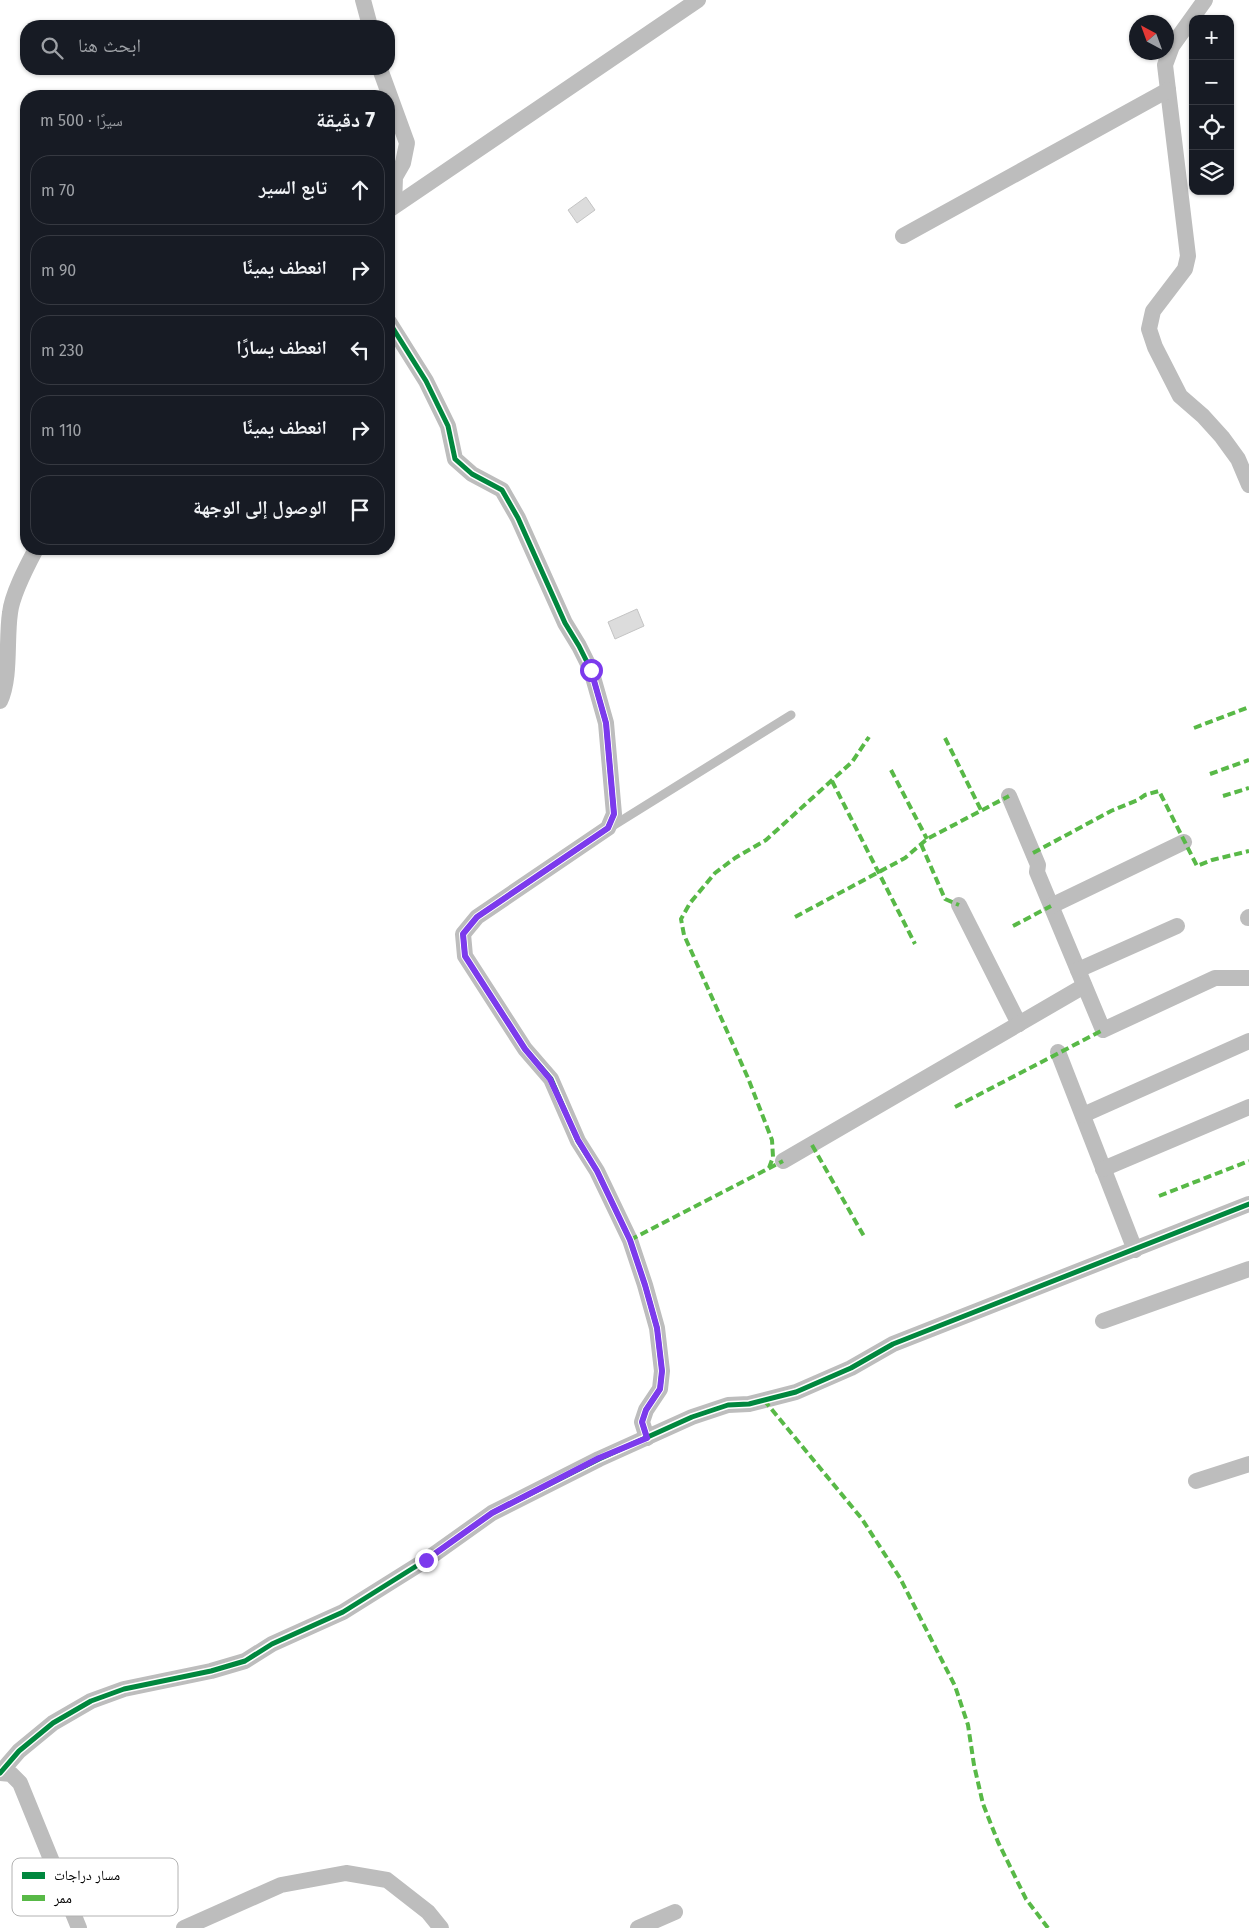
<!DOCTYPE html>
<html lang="ar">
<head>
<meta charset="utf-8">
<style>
  body { margin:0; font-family:"Fira Sans","Noto Naskh Arabic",sans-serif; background:#20242c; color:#f1f3f6; direction:rtl }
  .controls { position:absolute; right:15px; top:15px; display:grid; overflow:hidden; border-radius:10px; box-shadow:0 1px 4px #0004 }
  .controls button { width:45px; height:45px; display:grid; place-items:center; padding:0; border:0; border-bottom:1px solid #363941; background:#171b24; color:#f1f3f6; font:25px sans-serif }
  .compass { position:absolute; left:1129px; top:15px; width:45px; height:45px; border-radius:50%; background:#171b24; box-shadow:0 1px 4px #0004; rotate:319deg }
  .stop { position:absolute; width:15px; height:15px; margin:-11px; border:4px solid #7c3aed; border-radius:50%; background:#fff }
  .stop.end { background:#7c3aed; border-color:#fff; box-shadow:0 1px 5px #0008 }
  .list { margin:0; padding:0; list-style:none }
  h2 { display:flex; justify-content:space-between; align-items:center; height:65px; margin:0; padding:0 20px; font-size:21px }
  h2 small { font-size:16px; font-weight:400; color:#9ea1a6 }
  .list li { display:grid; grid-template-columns:32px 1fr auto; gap:15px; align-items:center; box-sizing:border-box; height:70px; margin:0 10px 10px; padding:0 10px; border:1px solid #363941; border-radius:20px }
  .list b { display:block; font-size:19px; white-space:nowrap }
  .list em { font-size:16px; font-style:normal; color:#9ea1a6 }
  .icon { flex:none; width:28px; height:28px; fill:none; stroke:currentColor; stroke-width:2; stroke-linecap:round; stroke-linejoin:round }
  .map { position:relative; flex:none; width:1249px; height:1928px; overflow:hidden; direction:ltr }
  .search { position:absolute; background:#171b24; box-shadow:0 1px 4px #0004; left:20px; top:20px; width:375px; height:55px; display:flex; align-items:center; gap:12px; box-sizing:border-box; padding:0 18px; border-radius:20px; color:#9ea1a6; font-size:19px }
  .panel { position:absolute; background:#171b24; box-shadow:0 1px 4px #0004; left:20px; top:90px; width:375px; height:465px; border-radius:20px; direction:rtl }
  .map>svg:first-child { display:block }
</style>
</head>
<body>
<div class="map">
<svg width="1249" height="1928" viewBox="0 0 1249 1928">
  <rect width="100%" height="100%" fill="#fff"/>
  <g fill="#dcdcdc" stroke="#c4c4c4">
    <polygon points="586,197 595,210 577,223 568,210"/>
    <polygon points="637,609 644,626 615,639 608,622"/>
  </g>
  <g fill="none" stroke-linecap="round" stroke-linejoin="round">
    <polyline stroke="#bdbdbd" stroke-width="9" points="611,827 791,715"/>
    <g stroke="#bdbdbd" stroke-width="16">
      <polyline points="363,0 370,26"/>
      <polyline points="1205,0 1172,46 1165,65 1188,256 1185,269 1153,311 1149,329 1155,347 1180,396 1203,416 1222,437 1238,459 1249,485"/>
      <polyline points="380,69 407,143 403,163 395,177 394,206"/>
      <polyline points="389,210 698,0"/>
      <polyline points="903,236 1168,90"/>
      <polyline points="389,322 426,381 448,426 455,459 472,474 502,490 518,518 565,623 579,646 591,670 606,723 614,814 608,828 477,917 463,934 465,956 525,1049 551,1079 578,1141 597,1171 630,1240 645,1285 657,1328 662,1371 660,1389 646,1410 642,1422 647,1438"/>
      <path d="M0 701C11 678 6 639 10 613 12 594 27 566 36 549"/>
      <polyline points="1009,796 1038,865 1037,872 1103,1030 1215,978 1249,978"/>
      <polyline points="959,905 1019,1024"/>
      <polyline points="1051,906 1184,842"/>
      <polyline points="1248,918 1249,917"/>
      <polyline points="1078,970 1177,926"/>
      <polyline points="1058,1052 1135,1250"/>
      <polyline points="1083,1115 1249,1041"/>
      <polyline points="783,1161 1084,986"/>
      <polyline points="1103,1169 1249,1107"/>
      <polyline points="1103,1321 1249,1269"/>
      <polyline points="1196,1481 1249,1464"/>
      <polyline points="0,1773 19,1751 53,1723 91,1701 124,1689 211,1671 245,1661 272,1644 343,1612 426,1560 492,1513 599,1459 692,1417 728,1405 749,1404 796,1392 851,1368 893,1344 1249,1204"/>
      <polyline points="0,1773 11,1774 20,1783 79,1928"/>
      <polyline points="184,1928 281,1885 346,1873 387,1880 428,1912 441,1928"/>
      <polyline points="638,1928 675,1912"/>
    </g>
    <g stroke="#58b947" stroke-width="4" stroke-dasharray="8 4" stroke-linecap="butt">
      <polyline points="1194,728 1249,707"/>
      <polyline points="945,738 981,810"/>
      <polyline points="891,770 927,839"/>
      <polyline points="1210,774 1249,760"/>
      <polyline points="832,781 915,944"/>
      <polyline points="1223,796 1249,788"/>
      <polyline points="921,844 945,899 959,905"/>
      <polyline points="1033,853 1111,811 1138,800 1145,795 1159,791 1197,866 1212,860 1249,851"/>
      <polyline points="795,917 905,858 927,839 1009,796"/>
      <polyline points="1013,926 1051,906"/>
      <polyline points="955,1107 1103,1030"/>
      <polyline points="812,1145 865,1238"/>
      <polyline points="769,1168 773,1157 772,1140 748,1078 684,935 681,919 690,903 715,873 735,858 766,840 852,762 869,737"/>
      <polyline points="1159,1196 1249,1161"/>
      <polyline points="630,1240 783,1161"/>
      <polyline points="764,1400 862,1519 900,1578 955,1686 968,1725 974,1765 983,1804 998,1842 1026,1899 1048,1928"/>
    </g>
    <defs>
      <g id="cycleway">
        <polyline points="389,322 426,381 448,426 455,459 472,474 502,490 518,518 565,623 579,646 591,670 606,723 614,814 608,828 477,917 463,934 465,956 525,1049 551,1079 578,1141 597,1171 630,1240 645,1285 657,1328 662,1371 660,1389 646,1410 642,1422 647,1438"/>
        <polyline points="0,1773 19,1751 53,1723 91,1701 124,1689 211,1671 245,1661 272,1644 343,1612 426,1560 492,1513 599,1459 692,1417 728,1405 749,1404 796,1392 851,1368 893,1344 1249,1204"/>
      </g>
    </defs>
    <use href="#cycleway" stroke="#fff" stroke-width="8"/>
    <use href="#cycleway" stroke="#00873e" stroke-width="5"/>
  </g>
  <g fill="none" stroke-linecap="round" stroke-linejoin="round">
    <polyline stroke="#7c3aed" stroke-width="6" points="426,1560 492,1513 599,1458 647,1438 642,1422 646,1410 660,1389 662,1371 657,1328 645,1285 630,1240 597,1171 578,1140 550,1079 525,1049 465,956 463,934 477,917 608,828 614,814 606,723 591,670"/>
  </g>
  <rect x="12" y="1858" width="166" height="58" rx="8" fill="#fff" stroke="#b2b2b2" stroke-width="1"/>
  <rect x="22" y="1872" width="23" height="7" fill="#00873e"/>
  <rect x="22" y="1895" width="23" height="6" fill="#58b947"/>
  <g font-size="14" fill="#000">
    <text x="54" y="1880">مسار دراجات</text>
    <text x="54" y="1903">ممر</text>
  </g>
</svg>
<div class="controls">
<button>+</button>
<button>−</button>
<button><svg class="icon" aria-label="locate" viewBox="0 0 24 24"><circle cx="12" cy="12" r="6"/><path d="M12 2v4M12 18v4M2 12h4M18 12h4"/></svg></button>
<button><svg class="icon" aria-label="layers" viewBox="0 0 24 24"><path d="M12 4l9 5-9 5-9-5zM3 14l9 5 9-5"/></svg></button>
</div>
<svg class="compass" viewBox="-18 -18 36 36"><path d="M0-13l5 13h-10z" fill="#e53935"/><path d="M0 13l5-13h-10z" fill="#9ea1a6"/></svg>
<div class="stop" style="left:591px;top:670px"></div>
<div class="stop end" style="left:426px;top:1560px"></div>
<div class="search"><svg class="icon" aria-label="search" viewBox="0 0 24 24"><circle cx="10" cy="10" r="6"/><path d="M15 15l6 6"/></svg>ابحث هنا</div>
<section class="panel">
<h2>7 دقيقة<small>سيرًا · 500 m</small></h2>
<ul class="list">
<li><svg class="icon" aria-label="ahead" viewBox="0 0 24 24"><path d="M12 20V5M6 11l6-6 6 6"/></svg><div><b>تابع السير</b></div><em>70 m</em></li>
<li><svg class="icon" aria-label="right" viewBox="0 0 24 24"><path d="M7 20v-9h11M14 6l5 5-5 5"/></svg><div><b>انعطف يمينًا</b></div><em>90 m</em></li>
<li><svg class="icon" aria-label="left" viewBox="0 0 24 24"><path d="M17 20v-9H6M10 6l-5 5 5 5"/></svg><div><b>انعطف يسارًا</b></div><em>230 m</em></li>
<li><svg class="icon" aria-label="right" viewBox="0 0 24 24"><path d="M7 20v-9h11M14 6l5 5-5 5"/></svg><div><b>انعطف يمينًا</b></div><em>110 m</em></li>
<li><svg class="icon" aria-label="arrive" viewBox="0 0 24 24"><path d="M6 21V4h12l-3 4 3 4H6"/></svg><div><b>الوصول إلى الوجهة</b></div></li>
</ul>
</section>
</div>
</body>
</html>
